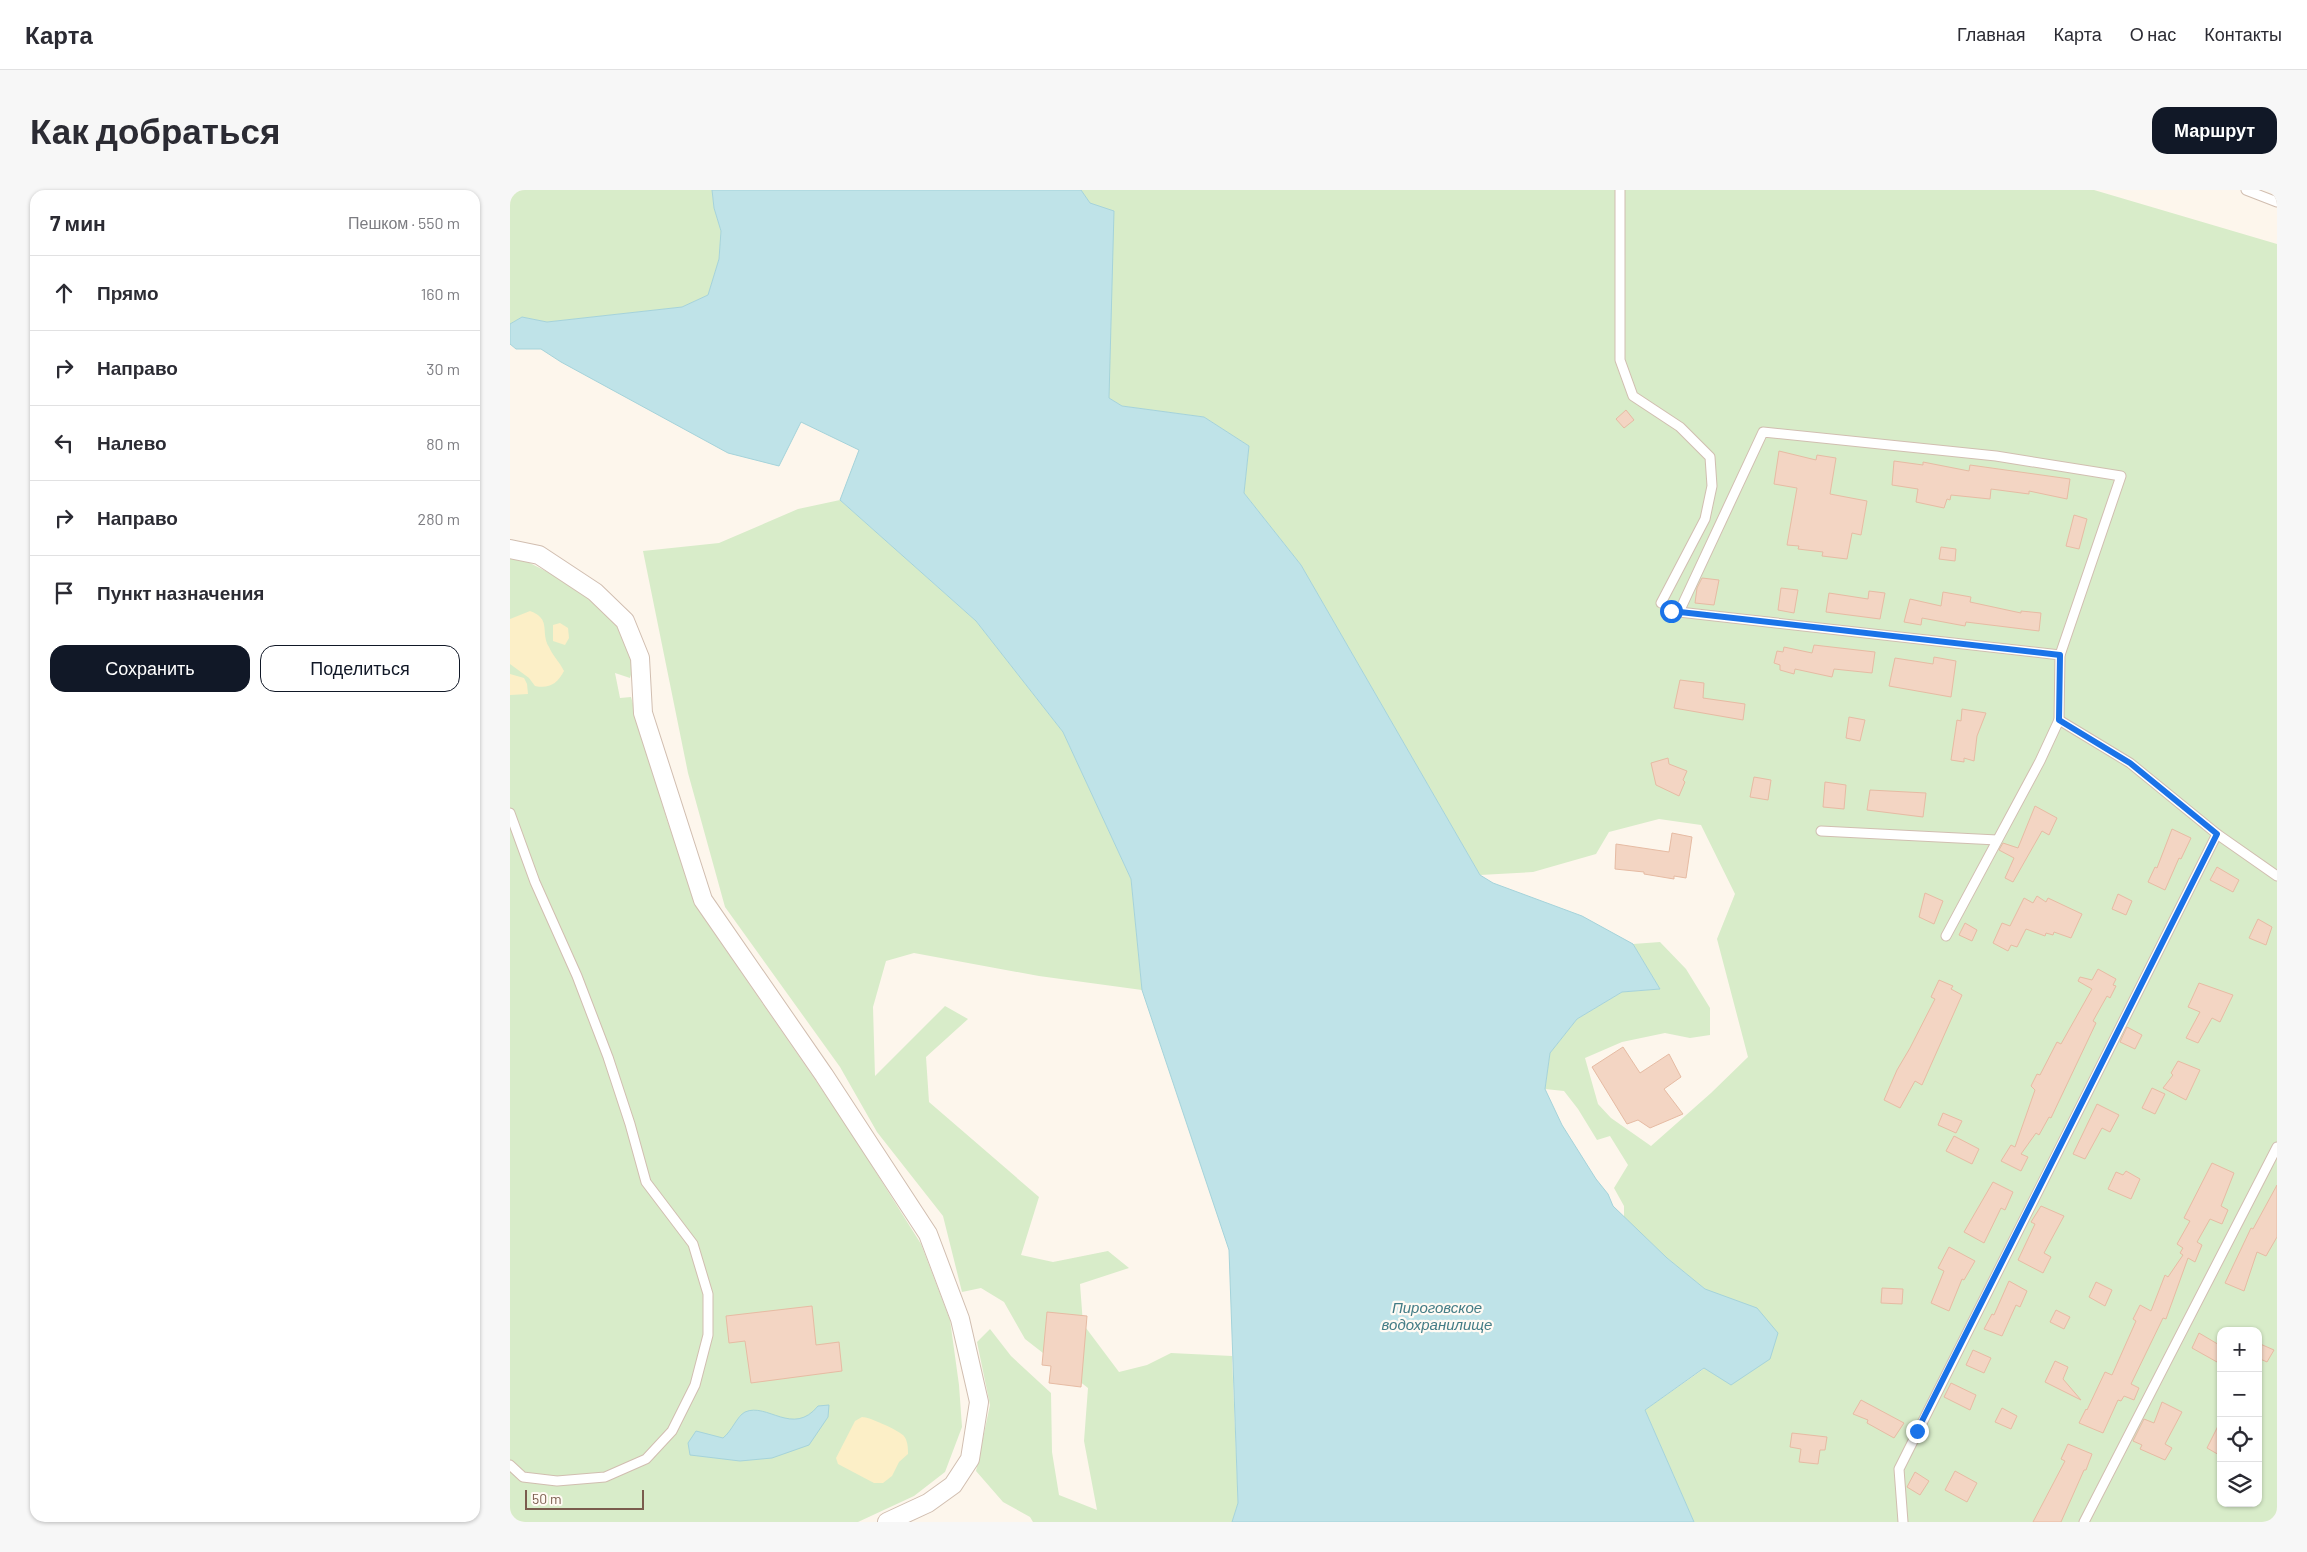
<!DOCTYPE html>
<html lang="ru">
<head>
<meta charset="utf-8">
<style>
  body { margin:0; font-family:Barlow,sans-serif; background:#f7f7f7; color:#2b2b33 }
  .controls { position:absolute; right:15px; bottom:15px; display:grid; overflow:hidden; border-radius:10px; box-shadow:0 1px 4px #0004 }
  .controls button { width:45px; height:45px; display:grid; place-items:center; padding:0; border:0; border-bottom:1px solid #e1e1e2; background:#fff; color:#2b2b33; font:25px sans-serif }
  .scale { position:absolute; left:15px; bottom:12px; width:119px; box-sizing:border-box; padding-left:5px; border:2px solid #7a5c4d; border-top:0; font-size:14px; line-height:18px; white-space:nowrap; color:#7a5c4d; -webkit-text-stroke:4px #fffaf3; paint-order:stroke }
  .stop { position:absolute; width:15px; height:15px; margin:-11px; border:4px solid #1a73e8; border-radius:50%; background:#fff }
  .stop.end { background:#1a73e8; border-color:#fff; box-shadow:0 1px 5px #0008 }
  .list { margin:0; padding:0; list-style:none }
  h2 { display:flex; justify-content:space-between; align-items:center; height:65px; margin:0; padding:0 20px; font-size:21px }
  h2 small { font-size:16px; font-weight:400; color:#7c7c81 }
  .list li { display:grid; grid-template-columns:32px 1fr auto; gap:15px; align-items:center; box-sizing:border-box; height:75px; padding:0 20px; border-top:1px solid #e1e1e2 }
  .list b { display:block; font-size:19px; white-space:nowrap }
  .list em { font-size:16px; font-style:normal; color:#7c7c81 }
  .actions { display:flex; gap:10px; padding:15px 20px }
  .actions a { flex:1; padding:11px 0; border:1px solid #111827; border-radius:15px; text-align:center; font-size:18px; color:#111827 }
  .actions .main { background:#111827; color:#fff }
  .icon { flex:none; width:28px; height:28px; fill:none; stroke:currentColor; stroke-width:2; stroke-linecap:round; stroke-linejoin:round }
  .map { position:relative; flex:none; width:1767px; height:1332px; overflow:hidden; border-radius:15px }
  header { display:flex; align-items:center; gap:30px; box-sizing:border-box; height:70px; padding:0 25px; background:#fff; border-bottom:1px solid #e1e1e2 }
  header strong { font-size:24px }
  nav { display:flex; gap:28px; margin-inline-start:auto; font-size:18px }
  .intro { display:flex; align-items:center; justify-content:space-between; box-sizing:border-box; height:120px; padding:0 30px }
  h1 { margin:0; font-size:35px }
  .button { padding:12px 22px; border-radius:15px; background:#111827; color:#fff; font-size:18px; font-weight:700 }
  main { display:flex; gap:30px; padding:0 30px }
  aside { flex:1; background:#fff; border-radius:15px; box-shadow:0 1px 4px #0004 }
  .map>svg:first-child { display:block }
</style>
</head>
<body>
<header>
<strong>Карта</strong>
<nav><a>Главная</a><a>Карта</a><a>О нас</a><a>Контакты</a></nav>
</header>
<div class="intro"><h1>Как добраться</h1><a class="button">Маршрут</a></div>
<main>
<aside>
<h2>7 мин<small>Пешком · 550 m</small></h2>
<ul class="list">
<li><svg class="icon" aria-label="ahead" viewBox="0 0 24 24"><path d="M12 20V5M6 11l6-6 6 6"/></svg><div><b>Прямо</b></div><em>160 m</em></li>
<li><svg class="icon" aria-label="right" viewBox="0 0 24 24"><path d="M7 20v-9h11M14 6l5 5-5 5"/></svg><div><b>Направо</b></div><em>30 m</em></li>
<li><svg class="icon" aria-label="left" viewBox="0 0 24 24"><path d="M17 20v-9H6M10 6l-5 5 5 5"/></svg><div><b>Налево</b></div><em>80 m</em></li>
<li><svg class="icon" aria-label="right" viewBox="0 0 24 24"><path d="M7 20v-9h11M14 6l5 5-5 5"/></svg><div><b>Направо</b></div><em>280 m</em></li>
<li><svg class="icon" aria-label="arrive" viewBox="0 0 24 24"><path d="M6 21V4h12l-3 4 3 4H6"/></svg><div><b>Пункт назначения</b></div></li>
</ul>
<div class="actions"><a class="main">Сохранить</a><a>Поделиться</a></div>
</aside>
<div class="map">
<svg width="1767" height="1332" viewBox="0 0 1767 1332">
  <rect width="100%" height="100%" fill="#fdf6ec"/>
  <g fill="#d8ecc9" fill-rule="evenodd">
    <polygon points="0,0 202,0 204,18 211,41 209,69 198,105 172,117 37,132 12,127 0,134"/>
    <path d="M571 0H1584L1767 54V1332H1184L1135 1220 1195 1178 1234 1119 1195 1099 1157 1068 1114 1027V1016L1104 998 1118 975 1100 946 1087 950 1068 919 1054 901 1035 899 1040 863 1067 829 1112 802 1150 799 1123 754 1150 752 1176 779 1200 818V845L1180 848 1155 843 1112 852 1075 868 1088 914 1101 928 1141 956 1201 903 1238 867 1207 749 1225 704 1191 635 1149 629 1099 642 1086 664 1023 682 970 685 791 375 734 303 739 256 694 227 612 216 599 208V172L580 13ZM1711 1141H1748V1313H1711Z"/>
    <polygon points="330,310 466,431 553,542 621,689 632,800 529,786 404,763 376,771 363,817 365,886 435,816 458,829 416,867 419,912 529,1007 511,1065 543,1072 598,1061 619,1078 570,1094 573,1134 609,1182 637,1175 661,1163 722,1166 728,1313 722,1332 523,1332 520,1327 493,1312 466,1281 480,1215 467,1152 480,1139 501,1166 541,1203 542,1262 549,1305 587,1320 574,1251 578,1198 515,1149 494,1112 471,1098 452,1102 433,1026 367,942 330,877 215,717 178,583 133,361 209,353 288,319"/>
    <polygon points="0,368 12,369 67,397 105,427 124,475 120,488 105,483 110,508 121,507 157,630 191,724 337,936 411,1054 440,1130 449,1195 452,1237 435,1282 404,1306 348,1332 0,1332"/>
  </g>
  <g fill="#fcefc7">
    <path d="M20 421C42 429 30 442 39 457 43 466 49 471 54 481 47 494 39 499 25 496L19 488 0 474V429Z"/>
    <polygon points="50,433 58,438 59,448 55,455 43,451 43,435"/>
    <polygon points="0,484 14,488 17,494 18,504 0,505"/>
    <path d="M352 1227C360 1227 387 1240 393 1245 398 1250 398 1258 398 1264L389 1272 382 1286 373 1293H364L328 1274 326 1268 345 1231Z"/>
  </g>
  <g fill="#bfe3e8" stroke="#a5d3da">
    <polygon points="202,0 571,0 580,13 604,21 599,208 612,216 694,227 739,256 734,303 791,375 970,685 983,693 1072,726 1123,754 1150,799 1112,802 1067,829 1040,863 1035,899 1052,935 1086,989 1098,1004 1103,1016 1157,1068 1195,1099 1247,1118 1268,1143 1260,1169 1221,1195 1194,1178 1135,1220 1184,1332 722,1332 728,1313 719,1060 632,800 621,689 553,542 466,431 330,310 349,260 291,232 269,276 218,263 51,172 31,159 6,159 0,154 0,134 12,127 37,132 172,117 198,105 209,69 211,41 204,18"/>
    <path d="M319 1215 318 1227 299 1255 262 1268 230 1271 180 1265 178 1253 186 1241 213 1248C222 1241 227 1226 235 1222 257 1212 283 1247 308 1216Z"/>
  </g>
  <g fill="#f3d5c3" stroke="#e6bba3">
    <polygon points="1116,220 1124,230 1114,238 1106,229"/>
    <polygon points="1269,261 1306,270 1307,265 1326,268 1320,304 1357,311 1351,345 1342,343 1337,369 1312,366 1313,362 1288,359 1289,356 1277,355 1287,298 1264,294"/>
    <polygon points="1384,271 1413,275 1413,272 1459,281 1460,275 1560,289 1557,309 1519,301 1519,304 1481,299 1480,309 1441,305 1440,310 1437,309 1434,318 1406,312 1408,299 1382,295"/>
    <polygon points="1564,325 1577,329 1569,359 1556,356"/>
    <polygon points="1431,357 1446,359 1445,371 1429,369"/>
    <polygon points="1192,388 1209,390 1204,415 1185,413 1187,398"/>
    <polygon points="1271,398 1288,400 1284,423 1268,420"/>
    <polygon points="1359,401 1375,403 1370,429 1316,422 1319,403 1358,409"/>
    <polygon points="1433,402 1461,407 1460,412 1511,423 1511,421 1531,423 1529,441 1456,432 1455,436 1412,428 1411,435 1394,432 1400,409 1431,416"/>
    <polygon points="1304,455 1365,462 1362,483 1324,479 1322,487 1285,479 1284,484 1270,480 1270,475 1264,473 1267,461 1273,462 1274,457 1302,463"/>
    <polygon points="1424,467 1446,471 1441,507 1379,496 1385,468 1423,474"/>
    <polygon points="1170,490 1194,493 1193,508 1235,514 1233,530 1164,518"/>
    <polygon points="1452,519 1476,523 1467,546 1464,571 1454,568 1454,572 1441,570 1447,530 1451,531"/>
    <polygon points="1339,527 1355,530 1350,551 1336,548"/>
    <polygon points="1158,568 1159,574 1177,581 1173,590 1175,592 1169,606 1146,595 1141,573"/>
    <polygon points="1244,587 1261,590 1258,610 1240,607"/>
    <polygon points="1315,592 1336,595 1334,619 1313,617"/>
    <polygon points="1360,600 1416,603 1413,627 1357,620"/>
    <polygon points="1525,616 1547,628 1539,645 1532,641 1503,692 1495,688 1504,668 1489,660 1493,653 1508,658"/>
    <polygon points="1662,639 1681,648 1671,669 1669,668 1655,700 1638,692 1645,677 1647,678"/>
    <polygon points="1162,643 1182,647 1176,688 1164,686 1164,689 1134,684 1134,682 1105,679 1106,654 1159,662"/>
    <polygon points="1707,677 1729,690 1723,702 1700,690"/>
    <polygon points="1415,703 1433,711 1424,734 1409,727"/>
    <polygon points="1608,704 1622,711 1616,725 1602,719"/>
    <polygon points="1527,706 1536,712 1538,708 1572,724 1561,748 1544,742 1543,745 1536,743 1535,746 1516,739 1507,757 1501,755 1498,761 1483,753 1492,733 1500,736 1514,708 1523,713"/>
    <polygon points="1748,729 1762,737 1756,755 1739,748"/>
    <polygon points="1455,733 1467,740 1462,751 1449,745"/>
    <polygon points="1588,779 1606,789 1603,795 1606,796 1600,808 1597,806 1583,831 1586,833 1541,928 1539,927 1529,945 1526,943 1511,964 1518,967 1511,981 1491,971 1501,955 1505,957 1525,900 1521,896 1527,884 1530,885 1547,852 1551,854 1582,799 1568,791 1570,787 1582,790"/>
    <polygon points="1429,790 1443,796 1441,799 1452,805 1412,895 1405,891 1390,918 1374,910 1387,880 1400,858 1425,809 1421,807"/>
    <polygon points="1689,793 1723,805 1710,832 1702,828 1688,853 1676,848 1690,822 1678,817"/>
    <polygon points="1617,837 1632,845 1625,859 1610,852"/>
    <polygon points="1113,857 1130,883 1159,864 1171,887 1154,899 1173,924 1140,938 1128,930 1117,934 1082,877"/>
    <polygon points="1668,871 1690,880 1676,910 1653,898 1663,885 1661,883"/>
    <polygon points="1642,898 1655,904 1645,924 1632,918"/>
    <polygon points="1587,914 1609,925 1600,942 1592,938 1575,969 1563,964"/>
    <polygon points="1433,923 1452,931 1446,943 1428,935"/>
    <polygon points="1444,946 1469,959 1462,974 1436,961"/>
    <polygon points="1702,973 1724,983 1711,1016 1718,1020 1712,1034 1700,1029 1687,1052 1692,1055 1685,1072 1678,1068 1656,1129 1653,1128 1621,1194 1629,1198 1624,1210 1614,1206 1611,1211 1608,1210 1593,1243 1569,1233 1576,1219 1577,1220 1595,1182 1602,1185 1626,1131 1623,1129 1630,1115 1641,1121 1655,1085 1658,1087 1673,1065 1670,1063 1673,1058 1667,1054 1680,1031 1674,1028"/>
    <polygon points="1616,981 1630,989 1621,1009 1598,999 1606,982 1613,985"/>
    <polygon points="1483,992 1503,1002 1495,1020 1491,1018 1474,1053 1454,1042"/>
    <polygon points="1767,995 1767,1047 1756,1066 1747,1062 1734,1101 1715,1093 1741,1038 1743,1039"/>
    <polygon points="1531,1016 1554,1026 1534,1063 1541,1067 1533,1083 1508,1070 1525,1034 1521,1032"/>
    <polygon points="1439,1057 1465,1071 1454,1090 1452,1089 1439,1121 1421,1113 1434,1081 1428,1078"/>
    <polygon points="1499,1091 1517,1101 1510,1117 1506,1115 1492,1146 1474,1139 1482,1124 1484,1125"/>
    <polygon points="1586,1092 1602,1100 1595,1116 1579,1107"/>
    <polygon points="1372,1098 1393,1099 1392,1114 1371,1113"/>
    <polygon points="302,1116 306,1155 329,1152 332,1181 241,1193 235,1151 219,1153 216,1126"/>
    <polygon points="1546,1120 1560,1127 1554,1139 1540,1132"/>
    <polygon points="537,1122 577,1126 571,1197 539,1193 541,1176 532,1175"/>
    <polygon points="1689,1143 1711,1156 1711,1164 1707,1172 1682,1158"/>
    <polygon points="1748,1153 1764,1160 1757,1172 1748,1168"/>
    <polygon points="1463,1160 1481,1168 1474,1183 1456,1175"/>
    <polygon points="1545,1171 1558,1177 1553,1189 1571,1210 1535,1192"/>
    <polygon points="1441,1193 1466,1205 1460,1220 1434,1207"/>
    <polygon points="1351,1210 1394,1233 1384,1248 1357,1233 1358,1230 1343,1224"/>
    <polygon points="1652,1212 1672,1222 1655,1254 1662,1258 1655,1270 1630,1259 1632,1255 1623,1251 1634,1229 1644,1233"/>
    <polygon points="1492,1218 1507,1226 1501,1239 1485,1232"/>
    <polygon points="1711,1230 1711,1266 1697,1258"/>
    <polygon points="1282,1243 1317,1247 1315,1260 1310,1260 1308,1274 1289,1272 1291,1259 1280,1257"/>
    <polygon points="1558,1254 1582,1264 1576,1280 1574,1280 1551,1332 1523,1332 1555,1271 1551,1269"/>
    <polygon points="1445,1281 1467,1293 1457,1312 1435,1300"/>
    <polygon points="1405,1282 1419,1291 1410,1305 1397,1297"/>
  </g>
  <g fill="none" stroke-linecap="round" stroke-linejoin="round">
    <defs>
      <g id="lane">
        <polyline points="1110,0 1110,170 1123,206 1170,237 1200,267 1202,296 1195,329 1151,413"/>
        <polyline points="1736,0 1767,12"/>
        <polyline points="1161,421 1169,422 1253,242 1486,266 1611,286 1550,465 1549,530"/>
        <polyline points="1169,422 1550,465"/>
        <polyline points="0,623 25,692 67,786 98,867 120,934 136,992 183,1054 198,1104 198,1145 185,1195 162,1241 136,1269 95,1287 47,1291 13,1287 0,1275"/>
        <polyline points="1311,641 1487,650"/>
        <polyline points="1436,746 1530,571 1549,530 1620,573 1707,644 1767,686"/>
        <polyline points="1393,1332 1389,1279 1707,644"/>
        <polyline points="1574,1332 1767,957"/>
      </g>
      <polyline id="street" points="0,359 29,365 85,402 115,431 130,468 133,523 193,710 314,885 418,1044 450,1129 469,1212 460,1269 443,1295 418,1313 377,1332"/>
    </defs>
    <use href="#lane" stroke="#d1beb0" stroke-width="11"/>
    <use href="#street" stroke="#d1beb0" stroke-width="20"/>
    <use href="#lane" stroke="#fff" stroke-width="9"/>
    <use href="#street" stroke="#fff" stroke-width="18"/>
  </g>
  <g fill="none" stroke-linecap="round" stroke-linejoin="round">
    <polyline stroke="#1a73e8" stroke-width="6" points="1161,421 1550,465 1549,530 1620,573 1707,644 1407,1241"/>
  </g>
  <g text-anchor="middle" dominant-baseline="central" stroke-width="4.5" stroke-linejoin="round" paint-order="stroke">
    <g font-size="15" font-style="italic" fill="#437c86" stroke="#fffaf3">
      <text x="927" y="1117">Пироговское<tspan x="927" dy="17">водохранилище</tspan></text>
    </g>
  </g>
</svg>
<div class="controls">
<button>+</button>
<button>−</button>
<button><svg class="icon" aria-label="locate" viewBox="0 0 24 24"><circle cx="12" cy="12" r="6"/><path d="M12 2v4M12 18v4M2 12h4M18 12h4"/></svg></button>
<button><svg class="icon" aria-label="layers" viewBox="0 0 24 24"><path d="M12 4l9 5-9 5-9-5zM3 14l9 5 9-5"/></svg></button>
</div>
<div class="scale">50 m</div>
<div class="stop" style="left:1161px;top:421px"></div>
<div class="stop end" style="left:1407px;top:1241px"></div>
</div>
</main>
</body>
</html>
